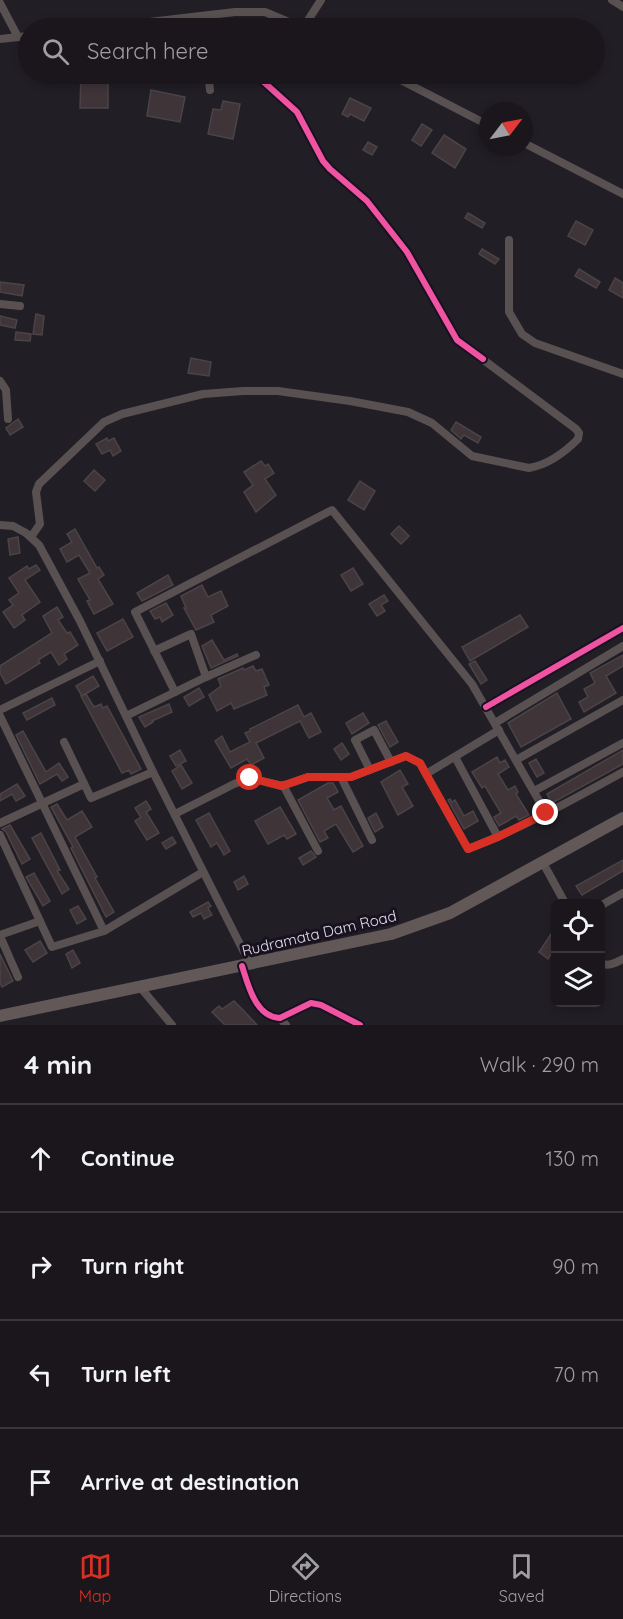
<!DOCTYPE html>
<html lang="en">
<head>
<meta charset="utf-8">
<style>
  body { margin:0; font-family:Quicksand,sans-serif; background:#272329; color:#f1f3f6 }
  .controls { position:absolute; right:18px; bottom:18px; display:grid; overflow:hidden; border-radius:9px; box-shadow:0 3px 9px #0003 }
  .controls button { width:54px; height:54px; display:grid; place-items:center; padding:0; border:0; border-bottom:2px solid #38353b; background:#1a161c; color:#f1f3f6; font:30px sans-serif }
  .compass { position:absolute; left:479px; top:102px; width:54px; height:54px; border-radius:50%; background:#1a161c; box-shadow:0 3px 9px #0003; rotate:58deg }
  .stop { position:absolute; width:18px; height:18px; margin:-14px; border:4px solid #d93025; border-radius:50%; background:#fff }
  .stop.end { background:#d93025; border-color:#fff; box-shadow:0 2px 6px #0008 }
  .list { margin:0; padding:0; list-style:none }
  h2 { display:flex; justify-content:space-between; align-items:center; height:78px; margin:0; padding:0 24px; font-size:26px }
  h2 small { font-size:20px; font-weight:400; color:#9f9fa3 }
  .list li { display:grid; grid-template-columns:39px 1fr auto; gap:18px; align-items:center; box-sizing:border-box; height:108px; padding:0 24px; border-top:2px solid #38353b }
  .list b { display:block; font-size:22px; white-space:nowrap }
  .list em { font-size:20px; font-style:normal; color:#9f9fa3 }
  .icon { flex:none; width:33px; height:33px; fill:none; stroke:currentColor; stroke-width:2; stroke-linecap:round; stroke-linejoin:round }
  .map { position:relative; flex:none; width:623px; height:1025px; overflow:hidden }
  .search { position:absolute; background:#1a161c; box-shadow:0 3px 9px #0003; left:18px; right:18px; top:18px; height:66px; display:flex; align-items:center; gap:15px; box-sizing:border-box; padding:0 21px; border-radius:33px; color:#9f9fa3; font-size:22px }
  .sheet { height:510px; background:#1a161c }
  nav { display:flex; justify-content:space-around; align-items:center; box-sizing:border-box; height:84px; border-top:2px solid #38353b; background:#1a161c; font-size:16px; color:#9f9fa3 }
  nav a { display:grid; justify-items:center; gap:3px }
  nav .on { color:#d93025 }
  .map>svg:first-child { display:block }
</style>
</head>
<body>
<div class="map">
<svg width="623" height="1025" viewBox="0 0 623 1025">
  <rect width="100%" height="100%" fill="#221e26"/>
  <g fill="#3f3438" stroke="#4a4447" stroke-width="1.5">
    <polygon points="81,74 90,74 90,79 108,80 108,108 80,108"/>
    <polygon points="151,90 185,97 180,122 147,116"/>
    <polygon points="350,98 371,108 364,121 350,114 348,117 342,114"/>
    <polygon points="223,101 240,104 233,139 208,134 213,109 221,110"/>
    <polygon points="422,124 432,130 421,146 412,140"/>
    <polygon points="444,135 466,149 455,168 432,153"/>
    <polygon points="368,142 377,147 372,155 363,150"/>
    <polygon points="468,213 485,223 482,228 465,218"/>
    <polygon points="576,221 593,230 585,245 568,236"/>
    <polygon points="482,249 499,259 495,264 479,254"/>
    <polygon points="579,269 600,282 596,288 575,276"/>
    <polygon points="615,278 623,283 623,298 609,290"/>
    <polygon points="0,282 24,285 22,296 0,292"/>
    <polygon points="36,314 44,316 42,335 33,334"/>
    <polygon points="0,316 17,320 15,328 0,325"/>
    <polygon points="16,332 31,334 30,341 15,340"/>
    <polygon points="191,358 211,362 209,376 188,373"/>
    <polygon points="18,419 23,427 10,435 6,428"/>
    <polygon points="456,422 481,437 478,443 464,435 461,439 451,430"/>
    <polygon points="107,438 108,441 114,438 121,451 113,456 110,450 102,454 96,444"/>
    <polygon points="261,461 265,466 268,464 274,473 265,479 276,495 256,512 244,492 253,485 244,472"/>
    <polygon points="94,470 105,480 95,491 84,481"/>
    <polygon points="360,481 375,491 364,510 348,500"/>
    <polygon points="399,526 409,536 401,544 391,534"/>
    <polygon points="75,529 97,568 99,567 104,575 98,579 113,604 94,614 87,601 90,600 78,579 90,573 79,555 67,562 60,549 72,542 67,534"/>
    <polygon points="18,537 20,553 10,555 8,539"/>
    <polygon points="36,565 40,570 25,580 40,602 22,615 25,620 14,628 3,612 13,605 9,600 19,593 9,578 27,566 29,569"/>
    <polygon points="353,568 363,584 351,591 341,575"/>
    <polygon points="168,575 173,585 142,601 137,593"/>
    <polygon points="202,585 208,597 221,591 228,606 211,615 214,622 196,630 184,608 186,608 181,596"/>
    <polygon points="384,595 388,601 381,605 385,611 377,616 369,604"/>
    <polygon points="166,603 173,615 162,622 160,617 155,619 150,611"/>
    <polygon points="57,607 63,617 58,620 67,633 70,632 78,645 64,654 67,659 59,665 51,652 38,660 40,663 6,684 0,673 0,666 52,633 43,616"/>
    <polygon points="520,615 528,627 470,661 462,647"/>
    <polygon points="123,619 133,637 107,651 97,633"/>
    <polygon points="212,640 224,660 237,654 238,656 211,668 202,646"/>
    <polygon points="623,655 623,666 606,676 616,693 584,712 579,702 588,697 584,689 595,683 590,673"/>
    <polygon points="475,661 487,680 481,684 469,664"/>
    <polygon points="253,666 256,671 262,669 269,685 264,687 267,695 234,709 231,703 217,711 209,695 221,686 218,679 243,668 244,670"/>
    <polygon points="93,676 99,686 82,696 76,686"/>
    <polygon points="199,688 204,697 189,706 184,697"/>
    <polygon points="557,693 571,719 521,747 508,723"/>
    <polygon points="86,694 94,707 101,704 103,708 107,706 141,769 131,774 129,770 122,773 81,696"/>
    <polygon points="52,698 55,705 27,720 23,713"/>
    <polygon points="169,704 172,712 152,721 153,722 145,727 139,717"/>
    <polygon points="298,705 304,717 311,713 321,732 309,738 300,721 256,743 264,758 251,765 247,759 231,768 215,741 222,736 230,752 250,742 245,733 250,731 250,729"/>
    <polygon points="363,713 369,723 352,734 346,723"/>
    <polygon points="386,721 398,742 390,747 378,725"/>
    <polygon points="23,731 46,772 59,763 68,777 62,781 57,774 40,784 16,735"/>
    <polygon points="342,743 349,754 341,760 334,749"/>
    <polygon points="180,750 186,761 176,766 170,756"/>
    <polygon points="623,750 623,764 552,803 547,794"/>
    <polygon points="497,757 500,763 505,760 509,767 498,774 508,790 515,786 518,792 516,794 529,815 519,820 516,816 499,826 494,817 501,813 485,786 482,788 472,772"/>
    <polygon points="536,759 544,773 537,777 529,763"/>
    <polygon points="181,765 192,783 182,789 172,771"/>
    <polygon points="400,770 408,784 402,787 413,806 398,815 381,782"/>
    <polygon points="328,783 333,783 338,792 327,798 334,810 341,806 363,846 353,852 336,824 324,831 328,838 320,842 298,800"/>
    <polygon points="17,784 25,796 16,801 12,794 0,801 0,794"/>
    <polygon points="450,799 452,802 455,800 464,816 473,811 478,821 464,829 448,800"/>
    <polygon points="146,801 151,809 146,812 159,833 147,840 135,821 141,817 135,808"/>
    <polygon points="57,804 67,820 82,811 92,827 75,837 97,877 95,878 114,912 106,917 71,848 73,847 51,807"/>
    <polygon points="280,807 296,834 287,839 284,835 268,844 255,821"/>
    <polygon points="209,813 230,851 224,855 217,843 211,847 196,820"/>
    <polygon points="376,813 383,827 375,832 368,818"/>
    <polygon points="10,825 30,859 22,864 6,832 2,829"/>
    <polygon points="41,833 60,870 57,871 69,889 62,894 32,838"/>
    <polygon points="172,837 176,843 166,849 162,843"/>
    <polygon points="311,851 316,857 303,865 299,858"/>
    <polygon points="623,860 623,871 582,895 576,886"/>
    <polygon points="34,873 50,901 43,906 26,877"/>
    <polygon points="244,876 248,884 238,890 234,882"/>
    <polygon points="208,902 211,906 208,908 212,915 204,919 201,913 193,917 190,912"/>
    <polygon points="78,906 86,919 77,924 70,910"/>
    <polygon points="555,928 555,948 548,959 539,952"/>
    <polygon points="40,941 47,953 33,962 25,950"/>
    <polygon points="73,950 80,963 72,968 66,954"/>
    <polygon points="0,954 13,981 2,987 0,983"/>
    <polygon points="234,1001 243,1010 257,1025 225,1025 212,1012 219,1006 222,1009"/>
  </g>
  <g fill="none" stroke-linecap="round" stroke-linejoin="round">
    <g stroke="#595151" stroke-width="8">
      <polyline points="612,0 623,7"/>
      <polyline points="0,3 18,37"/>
      <polyline points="98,28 235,12 265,12 303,28"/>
      <polyline points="303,28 321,0"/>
      <polyline points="0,39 28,36"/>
      <polyline points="208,74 210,90"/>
      <polyline points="389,74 488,125"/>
      <polyline points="524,143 623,194"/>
      <polyline points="509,240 509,312 522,334 535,343 623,374"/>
      <polyline points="0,304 20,306"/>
      <polyline points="0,381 6,390 8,419"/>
      <polyline points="0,525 13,526 26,533 39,545 80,621 153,772 250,964"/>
      <path d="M31 537 40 524 36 492 39 484 104 422 122 414 203 394 243 391H278L350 401 408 412 432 423 472 456 529 468C547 465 565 452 578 439L579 433 576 429 457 340 407 252 381 218 367 201 330 169 319 154 297 112 255 74"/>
      <polyline points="154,651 191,634 206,677"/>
      <polyline points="175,692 135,612 332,510 472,684 546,813"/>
      <polyline points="486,707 623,628"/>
      <polyline points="0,710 100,661"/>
      <polyline points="0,716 104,931"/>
      <polyline points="126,716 206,677 256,655"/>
      <polyline points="495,723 623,646"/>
      <polyline points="64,742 91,798 153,772"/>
      <polyline points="455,757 498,837"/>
      <polyline points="516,760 623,700"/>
      <polyline points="370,770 355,740 374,730 391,762"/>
      <polyline points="426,774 499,730"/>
      <polyline points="341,777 372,840"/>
      <polyline points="283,785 318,851"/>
      <polyline points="534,791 623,743"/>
      <path d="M175 814 234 784 250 778 282 786 308 777H351L406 756 420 763 426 774 468 849C522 828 572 800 623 772"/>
      <polyline points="0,823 84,784"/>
      <polyline points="0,835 52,947 104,931 203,872"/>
      <polyline points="542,861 565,903"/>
      <polyline points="600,906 623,893"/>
      <polyline points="0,935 40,921"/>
      <polyline points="0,936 18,977"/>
      <path d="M600 963C609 967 615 963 623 959"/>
      <path d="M242 966C248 984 255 1017 280 1018L311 1003 321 1005 360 1025"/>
      <polyline points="140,987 172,1025"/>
      <polyline points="280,1018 286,1025"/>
    </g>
    <polyline stroke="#635858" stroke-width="12" points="0,1016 391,934 450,913 623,818"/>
    <defs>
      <g id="cycleway">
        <polyline points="255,74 297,112 323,161 330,169 367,201 407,252 457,340 483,359"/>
        <polyline points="486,707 623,628"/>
        <path d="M242 966C248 984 255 1017 280 1018L311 1003 321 1005 360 1025"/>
      </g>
    </defs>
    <use href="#cycleway" stroke="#181120" stroke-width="10"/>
    <use href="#cycleway" stroke="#f153a3" stroke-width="6"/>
  </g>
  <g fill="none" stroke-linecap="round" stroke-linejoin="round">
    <polyline stroke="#d93025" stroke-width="8" points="250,778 282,786 308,777 351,777 406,756 420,763 426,774 468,849 498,837 546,813"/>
  </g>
  <g text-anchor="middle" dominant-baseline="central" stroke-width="6" stroke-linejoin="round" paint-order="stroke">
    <g font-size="15" fill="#e2dde8" stroke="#181120">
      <text transform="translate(319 933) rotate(-13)">Rudramata Dam Road</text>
    </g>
  </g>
</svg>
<div class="controls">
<button><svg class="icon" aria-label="locate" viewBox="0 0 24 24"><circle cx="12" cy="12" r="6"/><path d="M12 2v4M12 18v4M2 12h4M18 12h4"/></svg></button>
<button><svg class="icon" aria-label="layers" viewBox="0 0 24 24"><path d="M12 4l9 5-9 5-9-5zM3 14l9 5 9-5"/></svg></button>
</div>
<svg class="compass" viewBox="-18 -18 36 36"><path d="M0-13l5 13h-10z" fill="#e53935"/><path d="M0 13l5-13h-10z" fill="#9f9fa3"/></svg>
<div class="stop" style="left:250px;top:778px"></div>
<div class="stop end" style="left:546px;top:813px"></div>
<div class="search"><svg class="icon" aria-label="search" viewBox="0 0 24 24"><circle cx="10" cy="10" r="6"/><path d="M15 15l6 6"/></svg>Search here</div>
</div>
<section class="sheet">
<h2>4 min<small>Walk · 290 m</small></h2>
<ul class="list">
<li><svg class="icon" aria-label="ahead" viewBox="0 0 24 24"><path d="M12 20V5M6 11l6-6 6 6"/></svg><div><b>Continue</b></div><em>130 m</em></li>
<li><svg class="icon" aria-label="right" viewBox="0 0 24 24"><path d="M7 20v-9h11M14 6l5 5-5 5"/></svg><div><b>Turn right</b></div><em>90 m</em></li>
<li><svg class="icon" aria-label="left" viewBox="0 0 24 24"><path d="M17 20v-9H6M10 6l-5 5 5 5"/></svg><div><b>Turn left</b></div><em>70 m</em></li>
<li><svg class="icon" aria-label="arrive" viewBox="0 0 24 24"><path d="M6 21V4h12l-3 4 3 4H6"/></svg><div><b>Arrive at destination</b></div></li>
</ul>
</section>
<nav>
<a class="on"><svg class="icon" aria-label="map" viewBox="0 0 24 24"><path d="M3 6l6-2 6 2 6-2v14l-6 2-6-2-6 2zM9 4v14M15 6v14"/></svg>Map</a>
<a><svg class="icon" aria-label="directions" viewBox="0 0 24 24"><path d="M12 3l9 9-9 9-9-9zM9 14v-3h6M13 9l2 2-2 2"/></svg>Directions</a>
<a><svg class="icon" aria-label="saved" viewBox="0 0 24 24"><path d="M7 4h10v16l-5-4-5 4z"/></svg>Saved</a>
</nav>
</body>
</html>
